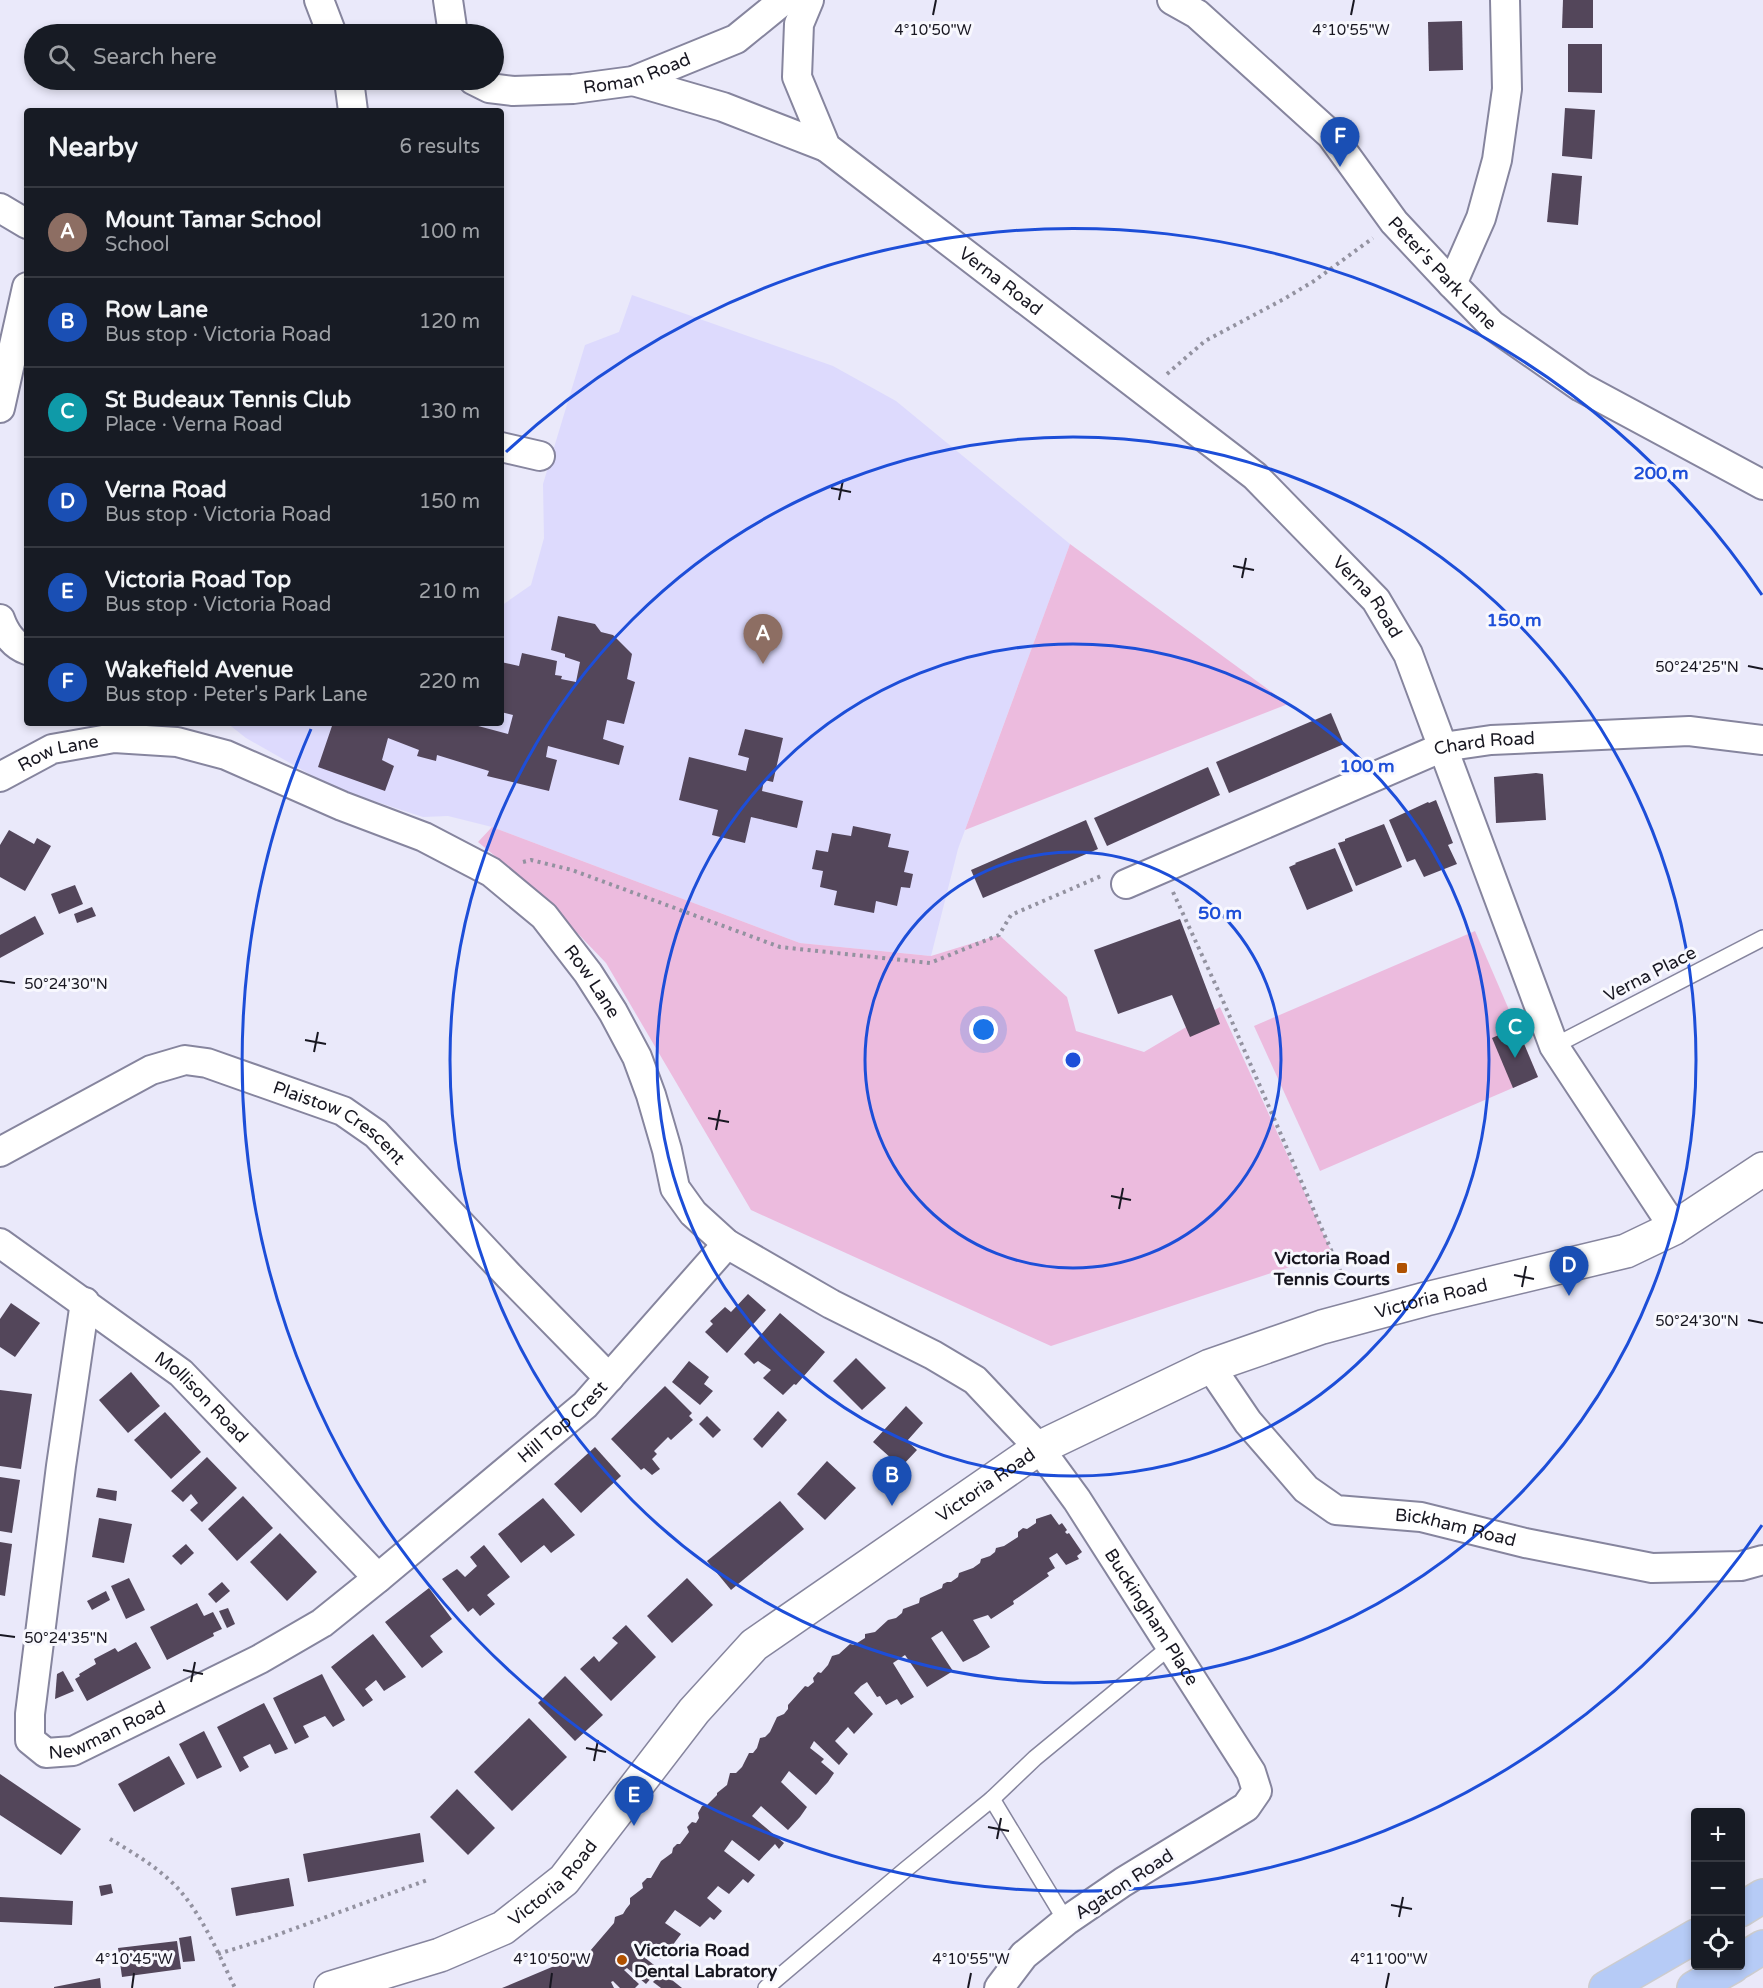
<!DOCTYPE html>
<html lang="en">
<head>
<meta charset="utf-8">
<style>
  body { margin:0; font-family:"Varela Round",sans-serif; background:#20242c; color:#f1f3f6 }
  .controls { position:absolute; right:18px; bottom:18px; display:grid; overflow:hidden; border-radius:6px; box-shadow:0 3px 9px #0003 }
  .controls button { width:54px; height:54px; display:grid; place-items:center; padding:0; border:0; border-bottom:2px solid #363941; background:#171b24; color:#f1f3f6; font:30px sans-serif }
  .you { position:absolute; left:984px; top:1030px; width:21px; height:21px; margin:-15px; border:4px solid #fff; border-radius:50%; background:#1a73e8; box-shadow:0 0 0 9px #1a73e833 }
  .badge { display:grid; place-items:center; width:39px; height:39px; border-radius:50%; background:#0b8043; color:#fff; font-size:20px; font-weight:700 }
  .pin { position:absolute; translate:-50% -50px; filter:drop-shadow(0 2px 3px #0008) }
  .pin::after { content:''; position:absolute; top:32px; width:21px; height:18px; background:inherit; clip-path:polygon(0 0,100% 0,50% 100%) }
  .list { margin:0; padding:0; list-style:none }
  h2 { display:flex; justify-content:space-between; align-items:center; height:78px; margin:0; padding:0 24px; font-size:26px }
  h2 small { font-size:20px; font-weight:400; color:#9ea1a6 }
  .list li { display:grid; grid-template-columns:39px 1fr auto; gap:18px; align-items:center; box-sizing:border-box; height:90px; padding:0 24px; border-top:2px solid #363941 }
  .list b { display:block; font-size:22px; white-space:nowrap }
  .list p { margin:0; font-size:20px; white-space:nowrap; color:#9ea1a6 }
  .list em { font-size:20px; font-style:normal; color:#9ea1a6 }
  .icon { flex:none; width:33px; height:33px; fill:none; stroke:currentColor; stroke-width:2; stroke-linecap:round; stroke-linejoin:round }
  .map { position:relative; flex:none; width:1763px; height:1988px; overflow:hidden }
  .search { position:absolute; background:#171b24; box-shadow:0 3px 9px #0003; left:24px; top:24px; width:480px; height:66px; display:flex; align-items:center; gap:15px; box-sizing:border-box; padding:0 21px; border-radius:33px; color:#9ea1a6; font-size:22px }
  .panel { position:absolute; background:#171b24; box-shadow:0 3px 9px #0003; left:24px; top:108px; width:480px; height:618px; border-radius:6px }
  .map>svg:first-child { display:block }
</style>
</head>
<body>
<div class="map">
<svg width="1763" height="1988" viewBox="0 0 1763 1988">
  <rect width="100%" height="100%" fill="#eae9fa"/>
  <polygon fill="#dddafd" points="632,295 833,366 896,401 1070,544 958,849 931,956 800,943 492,827 448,816 423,817 334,788 246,738 227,723 501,723 501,606 531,585 544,538 543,484 585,345 619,332"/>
  <g fill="#ecbbde">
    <polygon points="1070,544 1288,704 965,830"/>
    <polygon points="492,827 800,943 931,956 999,935 1067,997 1076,1031 1144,1052 1220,1007 1332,1253 1051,1346 751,1210 606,963 535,889 478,842"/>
    <polygon points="1475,931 1538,1077 1320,1171 1254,1026"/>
  </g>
  <g fill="#53465a">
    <polygon points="1563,0 1593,0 1593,28 1562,28"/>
    <polygon points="1462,21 1463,70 1429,71 1428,22"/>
    <polygon points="1568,44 1602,44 1602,93 1568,92"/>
    <polygon points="1565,108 1595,110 1592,159 1562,156"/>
    <polygon points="1552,173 1582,176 1578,225 1547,222"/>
    <polygon points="558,616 595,624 601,632 613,635 632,654 627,679 635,682 624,724 607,720 603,739 624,746 619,765 548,746 546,757 557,760 549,791 487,776 489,771 437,755 436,761 417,756 419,750 388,738 382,760 394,766 385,791 318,767 333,723 467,723 508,734 513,715 501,712 503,680 501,680 501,662 519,666 522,653 557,661 555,675 562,676 561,679 576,682 580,662 565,657 565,654 551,650"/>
    <polygon points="1331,713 1344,744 1229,793 1216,762"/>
    <polygon points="745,729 783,738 773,782 764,780 762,791 803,801 797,828 751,817 745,843 712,835 718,810 679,800 689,757 746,771 749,758 738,755"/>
    <polygon points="1208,767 1220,795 1107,846 1094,818"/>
    <polygon points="1536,773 1543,774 1546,820 1496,823 1494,777"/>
    <polygon points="1436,800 1453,843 1448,845 1457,864 1424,877 1415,859 1407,862 1389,820 1428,802 1429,803"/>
    <polygon points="1086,820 1098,849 983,898 971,870"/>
    <polygon points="1384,824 1402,867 1356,886 1338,843 1345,841 1345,839"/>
    <polygon points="853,826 891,834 888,847 909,851 904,872 913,874 910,888 901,887 897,906 876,901 874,913 834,905 837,891 820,887 823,871 812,869 816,850 828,852 832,833 851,836"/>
    <polygon points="9,830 34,844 37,838 51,846 25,891 0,877 0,845"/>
    <polygon points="1335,848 1353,891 1307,910 1289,867 1296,864 1295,863"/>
    <polygon points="75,885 83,904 59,914 51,894"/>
    <polygon points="92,907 96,916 77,923 74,914"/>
    <polygon points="35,916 44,934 0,958 0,935"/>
    <polygon points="1180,919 1220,1024 1190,1037 1172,995 1118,1014 1094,950"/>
    <polygon points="1517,1027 1538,1077 1513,1088 1492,1038"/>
    <polygon points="748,1294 766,1310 727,1353 705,1332 713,1324 710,1321 725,1307 731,1312"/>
    <polygon points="11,1303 40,1323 15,1357 0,1347 0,1319"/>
    <polygon points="780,1313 825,1352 796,1385 794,1384 783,1395 763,1378 771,1370 758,1361 754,1364 744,1354"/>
    <polygon points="856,1358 886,1388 862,1410 833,1381"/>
    <polygon points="689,1361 709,1377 704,1384 713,1391 700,1405 672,1382"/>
    <polygon points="131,1372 160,1406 128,1433 99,1400"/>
    <polygon points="665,1386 692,1413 689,1416 693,1420 671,1440 668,1437 654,1451 657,1454 652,1459 660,1469 652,1475 644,1468 641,1470 611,1439"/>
    <polygon points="0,1390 32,1394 21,1469 0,1466"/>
    <polygon points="906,1406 923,1423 907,1441 917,1450 901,1467 873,1442"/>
    <polygon points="778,1411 787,1420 762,1448 753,1439"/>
    <polygon points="165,1412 201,1452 171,1479 134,1440"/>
    <polygon points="707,1416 721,1430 713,1438 699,1424"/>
    <polygon points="595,1447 621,1476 581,1513 554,1484"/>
    <polygon points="207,1457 237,1488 202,1522 190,1510 198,1503 195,1499 191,1494 183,1502 171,1491"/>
    <polygon points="827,1461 856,1488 825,1520 797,1494"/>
    <polygon points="0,1477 20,1480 12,1533 0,1531"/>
    <polygon points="98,1488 117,1491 116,1501 96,1497"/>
    <polygon points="243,1496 273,1528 237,1561 208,1529"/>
    <polygon points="543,1498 575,1535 551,1553 544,1545 521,1563 498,1534"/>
    <polygon points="780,1501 804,1529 731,1590 707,1561"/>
    <polygon points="1051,1514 1059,1525 1062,1523 1067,1530 1065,1532 1067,1534 1069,1533 1082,1552 1077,1556 1079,1559 1066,1565 1057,1553 1049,1558 1055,1568 1047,1573 1049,1576 1013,1601 1014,1604 991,1619 988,1615 973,1620 990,1647 977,1655 963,1662 942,1631 931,1638 953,1671 927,1687 905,1655 893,1663 914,1697 901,1705 897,1699 886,1705 880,1696 877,1697 867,1682 861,1686 854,1693 873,1714 854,1734 848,1727 835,1741 848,1754 839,1765 814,1741 810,1748 824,1759 821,1762 834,1773 828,1782 816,1795 789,1771 781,1782 807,1807 800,1817 788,1830 761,1806 752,1816 784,1843 779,1849 775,1844 759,1861 732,1840 724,1851 755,1875 748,1883 743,1879 729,1894 718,1886 707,1898 722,1911 714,1920 710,1917 700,1927 675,1910 665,1923 681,1934 672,1946 660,1959 645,1946 639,1953 659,1969 646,1984 627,1968 624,1970 639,1984 635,1988 620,1988 613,1981 611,1982 614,1988 502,1988 590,1951 614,1923 615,1917 623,1914 626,1909 630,1904 630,1898 643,1888 642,1883 647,1878 651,1878 661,1861 672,1853 673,1848 677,1844 680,1844 689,1832 687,1827 692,1822 696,1823 699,1818 698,1813 702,1806 706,1806 717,1795 717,1793 727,1785 730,1773 736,1773 742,1767 749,1753 753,1753 757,1748 760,1738 765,1737 770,1732 777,1717 784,1714 788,1709 788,1705 805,1686 808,1687 814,1682 813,1678 818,1672 821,1673 828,1665 832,1656 839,1654 850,1644 854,1645 865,1638 865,1634 875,1632 888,1620 896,1618 902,1613 903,1609 919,1603 920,1598 942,1588 943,1584 947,1582 951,1582 958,1577 959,1573 973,1568 980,1563 981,1559 990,1556 995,1552 996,1548 1004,1546 1018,1537 1018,1532 1023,1528 1027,1529 1036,1523 1036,1519"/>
    <polygon points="99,1518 132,1524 124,1563 92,1557"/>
    <polygon points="280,1533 317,1572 287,1601 250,1562"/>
    <polygon points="0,1542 12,1544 5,1596 0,1595"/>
    <polygon points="186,1544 194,1553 181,1565 172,1556"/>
    <polygon points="484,1545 510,1577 487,1595 495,1604 480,1616 473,1608 468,1612 442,1579 457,1569 465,1577 477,1566 470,1557"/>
    <polygon points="129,1578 145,1610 126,1619 111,1586"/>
    <polygon points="687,1578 713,1605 672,1643 647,1616"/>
    <polygon points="222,1582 230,1591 216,1603 208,1594"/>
    <polygon points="429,1588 452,1619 430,1636 443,1652 422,1668 385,1622"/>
    <polygon points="106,1591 110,1600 92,1610 87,1601"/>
    <polygon points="197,1603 204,1616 213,1612 222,1629 213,1633 214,1636 167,1660 150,1627"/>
    <polygon points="228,1608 235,1624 227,1628 219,1611"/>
    <polygon points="626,1625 656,1657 611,1701 580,1669 594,1656 599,1662 618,1643 612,1638"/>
    <polygon points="373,1634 406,1677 384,1691 376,1680 365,1689 373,1700 363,1707 331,1667"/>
    <polygon points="136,1642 151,1668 87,1701 75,1679 80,1676 79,1674 96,1664 94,1659 115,1648 118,1652"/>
    <polygon points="63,1671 74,1691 55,1699 57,1674"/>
    <polygon points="322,1674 345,1720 333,1727 325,1716 303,1726 309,1737 295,1744 273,1698"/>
    <polygon points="565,1676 603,1715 575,1741 538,1703"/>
    <polygon points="264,1703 288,1749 275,1754 270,1744 257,1750 243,1757 249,1767 240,1772 217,1727"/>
    <polygon points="529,1718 567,1757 512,1811 474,1772"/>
    <polygon points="204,1731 222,1767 197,1779 179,1744"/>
    <polygon points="169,1756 185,1784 134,1812 118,1784"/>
    <polygon points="0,1774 81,1829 61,1855 0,1815"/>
    <polygon points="457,1789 495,1828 468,1855 430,1817"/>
    <polygon points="420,1833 424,1862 308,1882 303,1854"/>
    <polygon points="289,1878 294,1906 236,1916 231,1888"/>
    <polygon points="111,1884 113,1893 101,1896 99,1886"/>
    <polygon points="0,1897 73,1901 72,1925 0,1922"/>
    <polygon points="191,1936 195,1961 183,1962 179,1938"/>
    <polygon points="177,1941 181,1969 122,1977 118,1948"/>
    <polygon points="662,1972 682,1988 661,1988 653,1982"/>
    <polygon points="100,1978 101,1988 54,1988 54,1987"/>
  </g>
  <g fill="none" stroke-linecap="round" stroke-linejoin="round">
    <defs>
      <g id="service">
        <polyline points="1554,1046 1763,938"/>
        <polyline points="992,1799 1066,1921"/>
        <polyline points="766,1988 905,1870 992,1799 1035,1758 1171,1646"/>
      </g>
      <g id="minor">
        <polyline points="319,0 332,34"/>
        <polyline points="448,0 453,34"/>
        <path id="s1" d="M809 0 799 24 797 77 826 147 1255 476 1376 600 1408 654 1554 1046 1674 1228"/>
        <path id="s2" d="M1172 0 1197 14 1331 135 1394 222 1452 284 1492 325 1581 387 1763 485"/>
        <polyline points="349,80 353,111"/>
        <path id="s3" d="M473 80 489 88 513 91 573 89 633 81 736 39 784 0"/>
        <polyline points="633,81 723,107 826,147"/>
        <polyline points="0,208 27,224"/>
        <polyline points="1452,284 1481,218 1497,160 1507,89 1505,0"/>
        <polyline points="0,408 27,287"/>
        <polyline points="501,447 540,456"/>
        <path d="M0 619C5 633 13 645 27 650"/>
        <path id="s4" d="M0 777 52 749 114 738 177 742 226 755 342 806 424 837 491 872 544 916 588 973 613 1012 637 1057 651 1095 667 1150 675 1188 693 1213 727 1244 831 1304 933 1355 975 1380 1039 1448 1077 1500 1251 1772 1257 1791 1246 1807 1123 1882 1066 1921 1024 1955 999 1988"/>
        <path id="s5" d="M1126 884 1443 747 1491 740 1689 731 1763 740"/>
        <path id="s6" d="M0 1152 151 1070 185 1060 207 1063 343 1111 376 1134 509 1276 609 1378"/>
        <path id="s7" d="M0 1243 181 1373 378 1578"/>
        <path id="s8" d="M85 1302 61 1466 30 1714V1740L46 1753 73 1751 260 1659 322 1623 378 1578 585 1405 727 1244"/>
        <path id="s9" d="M1210 1366 1248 1422 1306 1489 1336 1510 1421 1517 1525 1543 1652 1568 1741 1566 1763 1560"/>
      </g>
      <g id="tertiary">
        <path id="s10" d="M331 1988 440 1955 503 1928 564 1880 694 1711 754 1645 1039 1448 1210 1366 1322 1327 1426 1299 1626 1251 1674 1228 1763 1169"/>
      </g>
      <g id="trunk">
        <polyline points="1740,1910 1763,1896"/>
        <polyline points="1740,1961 1763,1947"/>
        <polyline points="1606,1988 1696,1936"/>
        <polyline points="1694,1988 1733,1966"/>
      </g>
    </defs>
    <use href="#service" stroke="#86859e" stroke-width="18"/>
    <use href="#minor" stroke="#86859e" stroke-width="32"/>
    <use href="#tertiary" stroke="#86859e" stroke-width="36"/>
    <use href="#trunk" stroke="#ccccce" stroke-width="36"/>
    <g stroke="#9392a0" stroke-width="4" stroke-dasharray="3 4.5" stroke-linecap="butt">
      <polyline points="1167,374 1205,341 1284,299 1314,281 1373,238"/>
      <polyline points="523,862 531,860 572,870 780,947 930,963 999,935 1011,915 1101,876"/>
      <polyline points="1173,892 1223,1001 1348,1289"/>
      <path d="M110 1839C137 1855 166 1872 186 1898 207 1926 220 1957 235 1988"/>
      <polyline points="218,1954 263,1940 430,1879"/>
    </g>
    <use href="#service" stroke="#fff" stroke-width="15"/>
    <use href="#minor" stroke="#fff" stroke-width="28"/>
    <use href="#tertiary" stroke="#fff" stroke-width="33"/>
    <use href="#trunk" stroke="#b6cbf6" stroke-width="33"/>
  </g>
  <path fill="none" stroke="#181721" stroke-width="2" d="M933 15 936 0M1351 15 1354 0M831 488 851 492M839 500 843 480M1233 566 1254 570M1242 578 1246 558M1748 666 1763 669M0 981 15 983M305 1040 326 1044M314 1052 318 1032M708 1118 729 1122M716 1130 720 1110M1111 1196 1131 1200M1119 1209 1123 1188M1514 1275 1534 1279M1522 1287 1526 1266M1748 1320 1763 1323M0 1635 15 1637M183 1670 203 1674M191 1682 195 1662M586 1748 606 1752M594 1761 598 1740M988 1827 1009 1831M997 1839 1001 1818M1391 1905 1412 1909M1399 1917 1403 1897M132 1988 134 1973M550 1988 552 1973M968 1988 971 1973M1386 1988 1389 1973"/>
  <g fill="none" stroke="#1d4ed8" stroke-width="3">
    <circle cx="1073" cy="1060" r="208"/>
    <circle cx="1073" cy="1060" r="416"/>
    <circle cx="1073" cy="1060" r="623"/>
    <path d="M1762 1525A831 831 0 0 1 311 729M506 452A831 831 0 0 1 1762 595"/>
  </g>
  <g fill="#b05100" stroke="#f8f8fe" stroke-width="2">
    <rect x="1396" y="1262" width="12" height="12" rx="3"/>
    <circle cx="622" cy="1960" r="6"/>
  </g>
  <g text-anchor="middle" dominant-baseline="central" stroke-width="6" stroke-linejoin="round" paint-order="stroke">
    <g font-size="18" fill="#181721" stroke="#f8f8fe">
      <text stroke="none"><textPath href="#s3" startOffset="168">Roman Road</textPath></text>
      <text stroke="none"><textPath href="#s2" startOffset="387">Peter's Park Lane</textPath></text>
      <text stroke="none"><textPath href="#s1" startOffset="375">Verna Road</textPath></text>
      <text stroke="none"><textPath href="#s1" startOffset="861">Verna Road</textPath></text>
      <text stroke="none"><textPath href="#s5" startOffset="387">Chard Road</textPath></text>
      <text stroke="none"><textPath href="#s4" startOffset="64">Row Lane</textPath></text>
      <text transform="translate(1650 974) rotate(-27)">Verna Place</text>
      <text stroke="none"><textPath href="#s4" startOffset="676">Row Lane</textPath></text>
      <text stroke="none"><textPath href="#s6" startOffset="376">Plaistow Crescent</textPath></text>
      <text stroke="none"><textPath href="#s10" startOffset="1330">Victoria Road</textPath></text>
      <text stroke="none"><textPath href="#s7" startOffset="254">Mollison Road</textPath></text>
      <text stroke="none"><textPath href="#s8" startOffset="1083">Hill Top Crest</textPath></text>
      <text stroke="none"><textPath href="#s10" startOffset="844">Victoria Road</textPath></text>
      <text stroke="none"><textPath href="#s9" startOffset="314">Bickham Road</textPath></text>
      <text stroke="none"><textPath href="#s4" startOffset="1557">Buckingham Place</textPath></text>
      <text stroke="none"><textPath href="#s8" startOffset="528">Newman Road</textPath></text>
      <text stroke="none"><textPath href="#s10" startOffset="250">Victoria Road</textPath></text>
      <text transform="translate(1124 1884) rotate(-33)">Agaton Road</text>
    </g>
    <g font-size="18" font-weight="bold" fill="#181721" stroke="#f8f8fe" text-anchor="end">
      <text x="1390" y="1258">Victoria Road<tspan x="1390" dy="21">Tennis Courts</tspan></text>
      <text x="634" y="1950" text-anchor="start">Victoria Road<tspan x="634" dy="21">Dental Labratory</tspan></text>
    </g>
  </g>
  <g font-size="15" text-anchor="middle" fill="#181721" stroke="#f8f8fe" stroke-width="6" stroke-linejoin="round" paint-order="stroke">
    <text x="933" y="35">4°10'50"W</text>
    <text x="1351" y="35">4°10'55"W</text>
    <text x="1697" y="672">50°24'25"N</text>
    <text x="66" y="989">50°24'30"N</text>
    <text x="1697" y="1326">50°24'30"N</text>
    <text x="66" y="1643">50°24'35"N</text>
    <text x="134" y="1964">4°10'45"W</text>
    <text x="552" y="1964">4°10'50"W</text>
    <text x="971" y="1964">4°10'55"W</text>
    <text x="1389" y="1964">4°11'00"W</text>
  </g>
  <circle cx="1073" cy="1060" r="9" fill="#1d4ed8" stroke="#f8f8fe" stroke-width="3"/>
  <g font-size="18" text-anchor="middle" font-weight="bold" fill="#1d4ed8" stroke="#f8f8fe" stroke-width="6" stroke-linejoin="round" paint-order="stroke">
    <text x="1661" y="479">200 m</text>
    <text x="1514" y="626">150 m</text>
    <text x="1367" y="772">100 m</text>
    <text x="1220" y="919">50 m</text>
  </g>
</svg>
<div class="controls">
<button>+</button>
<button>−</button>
<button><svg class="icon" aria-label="locate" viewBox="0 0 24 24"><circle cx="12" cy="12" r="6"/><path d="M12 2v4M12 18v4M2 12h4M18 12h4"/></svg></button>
</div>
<div class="you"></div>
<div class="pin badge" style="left:763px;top:664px;background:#8d6e63">A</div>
<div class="pin badge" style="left:892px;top:1506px;background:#1a4fb4">B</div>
<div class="pin badge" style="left:1515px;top:1058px;background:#0f9aa8">C</div>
<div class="pin badge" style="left:1569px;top:1296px;background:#1a4fb4">D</div>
<div class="pin badge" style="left:634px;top:1826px;background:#1a4fb4">E</div>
<div class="pin badge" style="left:1340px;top:167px;background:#1a4fb4">F</div>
<div class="search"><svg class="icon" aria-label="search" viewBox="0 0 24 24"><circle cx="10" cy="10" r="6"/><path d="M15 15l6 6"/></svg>Search here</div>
<section class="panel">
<h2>Nearby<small>6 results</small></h2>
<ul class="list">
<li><span class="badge" style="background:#8d6e63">A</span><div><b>Mount Tamar School</b><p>School</p></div><em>100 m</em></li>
<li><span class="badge" style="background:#1a4fb4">B</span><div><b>Row Lane</b><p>Bus stop · Victoria Road</p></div><em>120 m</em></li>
<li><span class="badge" style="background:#0f9aa8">C</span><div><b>St Budeaux Tennis Club</b><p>Place · Verna Road</p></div><em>130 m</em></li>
<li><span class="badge" style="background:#1a4fb4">D</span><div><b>Verna Road</b><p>Bus stop · Victoria Road</p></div><em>150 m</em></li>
<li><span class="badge" style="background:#1a4fb4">E</span><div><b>Victoria Road Top</b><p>Bus stop · Victoria Road</p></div><em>210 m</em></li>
<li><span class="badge" style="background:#1a4fb4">F</span><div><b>Wakefield Avenue</b><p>Bus stop · Peter's Park Lane</p></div><em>220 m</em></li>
</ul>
</section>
</div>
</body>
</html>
